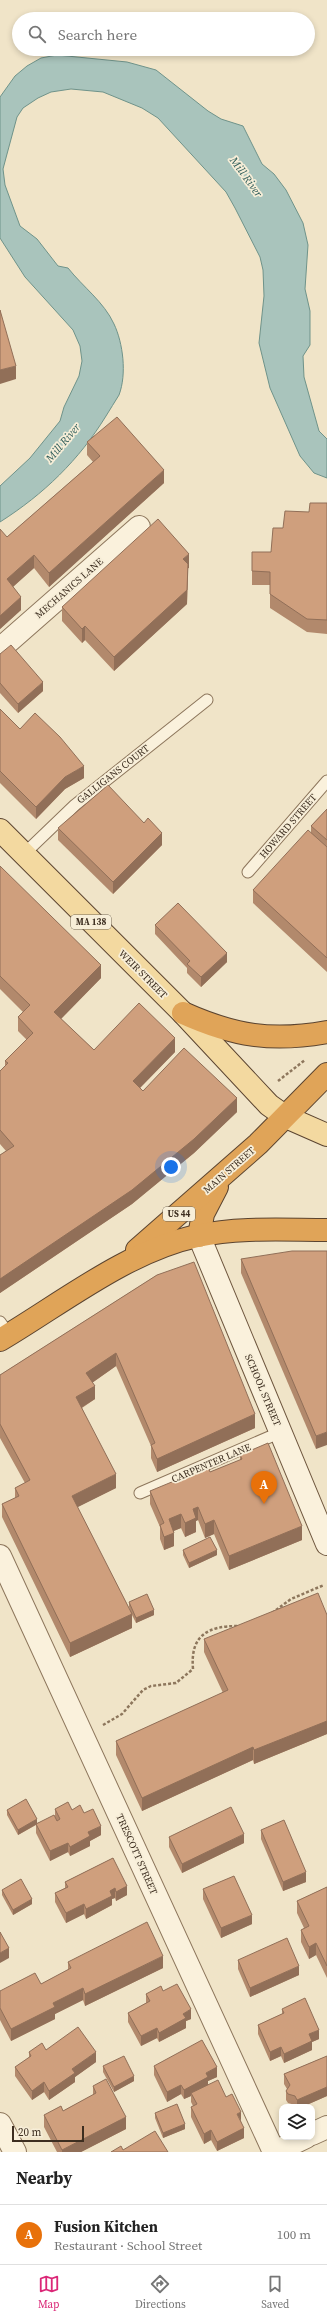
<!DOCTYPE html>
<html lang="en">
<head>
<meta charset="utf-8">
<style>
  body { margin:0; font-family:"Source Serif 4",serif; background:#f2f2f2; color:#222 }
  .controls { position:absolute; right:12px; bottom:12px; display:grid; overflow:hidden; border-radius:8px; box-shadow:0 2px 6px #0003 }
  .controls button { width:36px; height:36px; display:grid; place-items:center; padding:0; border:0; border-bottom:1px solid #e0e0e0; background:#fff; color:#222; font:20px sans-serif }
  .scale { position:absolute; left:12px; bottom:10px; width:72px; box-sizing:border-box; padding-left:4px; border:2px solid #3d2e20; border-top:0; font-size:11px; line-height:14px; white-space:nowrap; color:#3d2e20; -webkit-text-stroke:3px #f7eed8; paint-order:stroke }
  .you { position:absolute; left:171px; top:1167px; width:14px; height:14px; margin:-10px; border:3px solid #fff; border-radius:50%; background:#1a73e8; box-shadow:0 0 0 6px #1a73e833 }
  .badge { display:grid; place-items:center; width:26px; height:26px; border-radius:50%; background:#db2777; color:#fff; font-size:13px; font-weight:700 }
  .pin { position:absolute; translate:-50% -33px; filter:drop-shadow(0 1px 2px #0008) }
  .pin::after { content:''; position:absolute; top:21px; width:14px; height:12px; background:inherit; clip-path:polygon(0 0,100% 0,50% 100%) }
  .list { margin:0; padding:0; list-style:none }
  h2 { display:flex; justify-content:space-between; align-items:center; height:52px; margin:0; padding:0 16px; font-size:17px }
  h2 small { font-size:13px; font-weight:400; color:#767676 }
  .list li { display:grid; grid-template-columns:26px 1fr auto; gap:12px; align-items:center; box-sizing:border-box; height:60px; padding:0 16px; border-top:1px solid #e0e0e0 }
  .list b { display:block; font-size:15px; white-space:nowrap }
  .list p { margin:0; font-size:13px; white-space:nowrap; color:#767676 }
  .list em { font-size:13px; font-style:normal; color:#767676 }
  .icon { flex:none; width:22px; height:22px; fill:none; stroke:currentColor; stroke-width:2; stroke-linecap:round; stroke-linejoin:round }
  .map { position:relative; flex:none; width:327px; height:2152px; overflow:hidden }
  .search { position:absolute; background:#fff; box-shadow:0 2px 6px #0003; left:12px; right:12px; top:12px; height:44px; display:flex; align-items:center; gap:10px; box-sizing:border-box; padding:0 14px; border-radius:22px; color:#767676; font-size:15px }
  .sheet { height:112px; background:#fff }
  nav { display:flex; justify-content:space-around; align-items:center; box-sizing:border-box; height:56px; border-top:1px solid #e0e0e0; background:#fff; font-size:11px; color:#767676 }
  nav a { display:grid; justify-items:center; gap:2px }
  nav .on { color:#db2777 }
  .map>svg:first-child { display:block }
</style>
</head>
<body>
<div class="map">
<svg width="327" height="2152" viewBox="0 0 327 2152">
  <rect width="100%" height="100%" fill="#f0e4c8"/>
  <path fill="#a9c4bc" stroke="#6f938a" d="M57 55 127 62 156 70 208 111 221 119 243 126 262 164 274 174 286 190 303 223 308 245 305 289 310 311V345L303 356 304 377 319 431 327 439V478L314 473 300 456 270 388 259 343 264 296 263 270 260 257 235 208 226 192 158 118 142 108 103 92 71 89 51 92 38 98 23 108 17 117 7 154 3 169 5 185 20 226 37 239 58 266 68 268C83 287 104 302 114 324 123 343 127 374 119 395 115 402 110 409 106 416 79 460 44 494 0 522V486L30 458 60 421 64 407 79 376 82 361 80 346 73 330 25 277 0 238V97L15 76 27 66 41 58Z"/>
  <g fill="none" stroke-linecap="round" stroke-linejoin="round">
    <defs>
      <g id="lane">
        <polyline points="24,854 75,805 207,700"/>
        <polyline points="248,872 327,781"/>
        <polyline points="0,1322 9,1335"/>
        <polyline points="140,1493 281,1432"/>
      </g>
      <g id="street">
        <polyline points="0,649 139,527"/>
        <polyline points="0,1556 274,2152"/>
        <polyline points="0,2124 15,2152"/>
        <polyline points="312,2134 327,2127"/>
        <polyline points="275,2152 306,2137"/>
      </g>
      <polyline id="secondary" points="199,1236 327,1544"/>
      <polyline id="primary" points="0,830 183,1013 269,1105 286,1117 327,1135"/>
      <g id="highway">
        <path d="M183 1013C234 1036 272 1042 327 1032"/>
        <polyline points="199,1236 203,1214 217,1187"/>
        <polyline points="137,1250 258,1144 327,1074"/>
        <path d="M0 1340C61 1304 127 1251 197 1236 239 1227 284 1230 327 1230"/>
      </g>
    </defs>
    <use href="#lane" stroke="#8d765c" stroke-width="13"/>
    <use href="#street" stroke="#8d765c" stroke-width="24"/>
    <use href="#secondary" stroke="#6f573f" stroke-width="24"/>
    <use href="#primary" stroke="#5b4430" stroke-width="24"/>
    <use href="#highway" stroke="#5b4430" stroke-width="24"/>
    <g stroke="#8d765c" stroke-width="2.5" stroke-dasharray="3 2" stroke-linecap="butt">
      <polyline points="278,1081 305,1060"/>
      <polyline points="272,1613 291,1599 324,1585"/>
      <path d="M103 1725 122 1714 143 1690 151 1686 176 1683 193 1669C190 1635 208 1626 238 1626"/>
    </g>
    <use href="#lane" stroke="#faf1dc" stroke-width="11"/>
    <use href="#street" stroke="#faf1dc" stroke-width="22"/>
    <use href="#secondary" stroke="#faf1dc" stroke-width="22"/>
    <use href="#primary" stroke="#f3d9a0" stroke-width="22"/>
    <use href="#highway" stroke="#e0a458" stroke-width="22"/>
  </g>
  <g fill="#b2896c">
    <polygon points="87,442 164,483 49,587 34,568 13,587 21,610 0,629 7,537 93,462 87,455"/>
    <polygon points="327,503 327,634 307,632 270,608 270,585 252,585 252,552 271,552 283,528 309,512"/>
    <polygon points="188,568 187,604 114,671 85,640 82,643 62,621 62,607 189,568"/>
    <polygon points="0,654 43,691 18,713 0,693"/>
    <polygon points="0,709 20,729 84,778 65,789 36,819 0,783"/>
    <polygon points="327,809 327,972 253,903 253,890 311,833 311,826"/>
    <polygon points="144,823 162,845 113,894 58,840 58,828"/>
    <polygon points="0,866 101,978 61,1019 94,1050 175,1052 140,1088 143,1091 237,1112 194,1153 132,1204 0,1293 0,1155 6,1151 0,1144 0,1071 5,1066 5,1061 27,1040 18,1031 18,1017 23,1012 0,989"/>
    <polygon points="155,925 227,962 201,987 187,973 187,968 155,934"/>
    <polygon points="327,1251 316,1449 241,1273 241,1259"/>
    <polygon points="157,1275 255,1428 157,1472 151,1458 151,1446 116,1366 92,1383 95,1399 82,1408 116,1488 77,1507 131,1612 129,1607 129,1602 154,1615 136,1623 132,1615 132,1628 70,1657 2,1517 2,1504 15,1498 15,1488 25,1483 0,1438 0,1375"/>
    <polygon points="240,1455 302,1540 229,1570 214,1534 205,1538 198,1520 196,1521 196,1532 185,1537 181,1528 173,1531 174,1546 164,1550 160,1539 160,1527 150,1504 150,1491 210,1472 240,1460"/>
    <polygon points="183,1550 217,1555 189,1568 183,1555"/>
    <polygon points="327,1615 327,1734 254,1764 253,1760 142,1811 116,1755 116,1741 223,1693 204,1652 204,1639"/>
    <polygon points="55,1809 72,1810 84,1813 101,1835 90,1841 90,1846 70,1856 68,1852 50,1861 36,1833 36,1825 18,1835 7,1815 7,1810 37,1823 55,1818"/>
    <polygon points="261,1830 306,1882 283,1891 261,1839"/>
    <polygon points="169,1837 244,1843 182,1873 169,1847"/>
    <polygon points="113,1858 127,1895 116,1901 115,1898 112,1899 112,1905 86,1919 84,1914 66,1923 55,1902 55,1893 65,1888 65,1882"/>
    <polygon points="327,1887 327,1978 316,1955 309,1959 301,1942 301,1930 304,1928 297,1913 297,1901"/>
    <polygon points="203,1889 252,1924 221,1938 203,1899"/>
    <polygon points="2,1890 32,1904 13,1915 2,1895"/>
    <polygon points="238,1960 299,1975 250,1997 238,1969"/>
    <polygon points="68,1962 163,1968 85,2006 83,2000 55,2014 55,2019 11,2041 0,2020 0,1991 41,1984 68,1970"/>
    <polygon points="163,1991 191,2019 186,2021 186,2028 159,2042 157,2038 141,2046 128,2022 128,2013 146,2003 146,1994"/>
    <polygon points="282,2009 319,2039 312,2042 312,2050 284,2063 281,2056 270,2061 258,2034 258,2025 282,2014"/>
    <polygon points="46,2050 96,2062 75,2077 75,2082 49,2100 44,2092 32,2100 15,2076 15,2067 29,2058 29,2052"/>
    <polygon points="327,2056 327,2096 302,2107 296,2107 295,2105 288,2103 286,2100 286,2091 287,2089 284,2084 284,2074"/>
    <polygon points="103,2066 134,2081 114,2092 103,2072"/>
    <polygon points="154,2066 217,2077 208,2081 208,2085 226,2097 241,2121 244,2138 217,2151 211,2140 204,2144 191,2117 191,2107 193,2106 191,2102 191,2096 184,2099 181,2094 167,2102 154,2075"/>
    <polygon points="93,2086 126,2129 81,2152 57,2152 44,2127 44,2115 63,2111 93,2095"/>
    <polygon points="155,2113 185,2129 163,2138 155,2118"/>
  </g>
  <g fill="#916f58">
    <polygon points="16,366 16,379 0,384 0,370"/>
    <polygon points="164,470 164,483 49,587 49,573"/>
    <polygon points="189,554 189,568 188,568 187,604 114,671 114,657 183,559"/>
    <polygon points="34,555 34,568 7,592 7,579"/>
    <polygon points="21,597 21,610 0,629 0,616"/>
    <polygon points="85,626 85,640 82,643 82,629"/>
    <polygon points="43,682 43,691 18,713 18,704"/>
    <polygon points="84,766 84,778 65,789 36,819 36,807 65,777"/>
    <polygon points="162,833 162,845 113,894 113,882"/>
    <polygon points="227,953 227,962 201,987 201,977"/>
    <polygon points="101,965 101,978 54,1026 54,1012"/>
    <polygon points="175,1038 175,1052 133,1095 133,1081"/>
    <polygon points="237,1098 237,1112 194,1153 132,1204 0,1293 0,1279"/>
    <polygon points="116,1353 116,1366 86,1387 86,1373"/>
    <polygon points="95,1386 95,1399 76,1411 76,1397"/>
    <polygon points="255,1414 255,1428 157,1472 157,1459"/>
    <polygon points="327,1432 327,1445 316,1449 316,1436"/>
    <polygon points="116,1474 116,1488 72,1510 72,1496"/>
    <polygon points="198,1507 198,1520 196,1521 196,1532 185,1537 185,1523 193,1509"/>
    <polygon points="181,1514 181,1528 169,1533 169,1519"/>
    <polygon points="214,1520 214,1534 205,1538 205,1524"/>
    <polygon points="302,1526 302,1540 229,1570 229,1556"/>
    <polygon points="174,1533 174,1546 164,1550 164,1537"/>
    <polygon points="217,1550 217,1555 189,1568 189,1563"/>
    <polygon points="154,1610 154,1615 136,1623 136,1618"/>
    <polygon points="132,1614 132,1628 70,1657 70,1643"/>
    <polygon points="327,1721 327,1734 254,1764 254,1750"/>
    <polygon points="253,1747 253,1760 142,1811 142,1798"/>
    <polygon points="37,1819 37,1824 18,1835 18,1830"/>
    <polygon points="101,1826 101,1835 90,1841 90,1846 70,1856 70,1847 88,1832"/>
    <polygon points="244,1834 244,1843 182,1873 182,1864"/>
    <polygon points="68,1843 68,1852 50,1861 50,1851"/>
    <polygon points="306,1872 306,1882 283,1891 283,1882"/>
    <polygon points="127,1886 127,1895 116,1901 116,1892"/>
    <polygon points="115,1888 115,1898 112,1899 112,1905 86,1919 86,1909 110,1891"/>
    <polygon points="32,1899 32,1904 13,1915 13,1910"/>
    <polygon points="84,1904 84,1914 66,1923 66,1913"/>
    <polygon points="252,1915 252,1924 221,1938 221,1928"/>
    <polygon points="316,1943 316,1955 309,1959 309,1947"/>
    <polygon points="9,1948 9,1958 0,1963 0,1953"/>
    <polygon points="163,1956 163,1968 85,2006 85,1994"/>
    <polygon points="299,1966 299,1975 250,1997 250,1988"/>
    <polygon points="83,1988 83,2000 55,2014 55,2019 11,2041 11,2029 53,2003"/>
    <polygon points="191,2009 191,2019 186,2021 186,2028 159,2042 159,2033 183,2014"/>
    <polygon points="157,2028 157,2038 141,2046 141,2036"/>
    <polygon points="319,2030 319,2039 312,2042 312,2050 284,2063 284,2054 309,2034"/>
    <polygon points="281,2047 281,2056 270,2061 270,2052"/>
    <polygon points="96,2052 96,2062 75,2077 75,2082 49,2100 49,2091 72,2069"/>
    <polygon points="217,2067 217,2077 208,2081 208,2087 191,2093 191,2096 184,2099 184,2090 206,2073"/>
    <polygon points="134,2076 134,2081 114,2092 114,2087"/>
    <polygon points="44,2082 44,2092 32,2100 32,2091"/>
    <polygon points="181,2085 181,2094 167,2102 167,2092"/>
    <polygon points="327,2087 327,2096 302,2107 297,2107 297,2100"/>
    <polygon points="241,2112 241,2121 237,2114"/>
    <polygon points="126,2117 126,2129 81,2152 62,2152 62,2150"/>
    <polygon points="185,2124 185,2129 163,2138 163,2133"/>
    <polygon points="244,2128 244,2138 217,2151 217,2142"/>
    <polygon points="211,2130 211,2140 204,2144 204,2134"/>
  </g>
  <g fill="#cf9f7d" stroke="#916f58">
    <polygon points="0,310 16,366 0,370"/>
    <polygon points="117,417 164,470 49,573 34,555 7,579 21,597 0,616 0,529 7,537 100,456 87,442"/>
    <polygon points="310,503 327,503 327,620 307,619 270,594 270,572 252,571 252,552 271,552 273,528 283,528 285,511 309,512"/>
    <polygon points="158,519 189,554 183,559 188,564 187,590 114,657 85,626 82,629 62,607"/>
    <polygon points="11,645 43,682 18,704 0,683 0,654"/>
    <polygon points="0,709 20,729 35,713 60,737 84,766 65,777 36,807 0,771"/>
    <polygon points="108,785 144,823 148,818 162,833 113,882 58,828"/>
    <polygon points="327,809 327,840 311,826"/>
    <polygon points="308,830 327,847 327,958 253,890"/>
    <polygon points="0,866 101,965 54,1012 94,1050 139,1003 175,1038 133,1081 143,1091 184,1048 237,1098 194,1139 132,1190 0,1279 0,1155 14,1146 0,1130 0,1071 8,1063 5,1061 33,1033 18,1017 30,1005 0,976"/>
    <polygon points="178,903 227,953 201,977 187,964 190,961 155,925"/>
    <polygon points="292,1251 327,1251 327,1432 316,1436 241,1259"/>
    <polygon points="194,1262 255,1414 157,1459 151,1445 155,1443 116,1353 86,1373 95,1386 76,1397 116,1474 72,1496 132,1614 70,1643 2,1504 19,1496 15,1488 30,1480 0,1424 0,1375 157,1275"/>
    <polygon points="268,1443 302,1526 229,1556 214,1520 205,1524 198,1507 193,1509 196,1518 185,1523 181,1514 169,1519 174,1533 164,1537 160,1525 164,1523 150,1491 208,1467 210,1472 242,1459 240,1455"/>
    <polygon points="210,1537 217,1550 189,1563 183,1550"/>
    <polygon points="318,1593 327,1615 327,1721 254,1750 253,1747 142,1798 116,1741 228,1690 204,1639"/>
    <polygon points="147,1594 154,1610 136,1618 129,1602"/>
    <polygon points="26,1799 37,1819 18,1830 7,1810"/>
    <polygon points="68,1802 72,1810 80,1805 84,1813 93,1809 101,1826 88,1832 90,1836 70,1847 68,1843 50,1851 36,1824 54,1815 57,1821 60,1819 55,1809"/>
    <polygon points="231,1807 244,1834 182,1864 169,1837"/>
    <polygon points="284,1820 306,1872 283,1882 261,1830"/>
    <polygon points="113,1858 127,1886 116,1892 115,1888 110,1891 112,1896 86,1909 84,1904 66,1913 55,1893 68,1887 65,1882"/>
    <polygon points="234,1876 252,1915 221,1928 203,1889"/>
    <polygon points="21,1879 32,1899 13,1910 2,1890"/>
    <polygon points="327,1887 327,1966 316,1943 309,1947 301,1930 309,1926 297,1901"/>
    <polygon points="147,1922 163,1956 85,1994 83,1988 53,2003 55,2007 11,2029 0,2008 0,1991 35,1973 41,1984 71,1968 68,1962"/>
    <polygon points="0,1932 9,1948 0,1953"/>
    <polygon points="287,1938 299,1966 250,1988 238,1960"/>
    <polygon points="177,1984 191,2009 183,2014 186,2018 159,2033 157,2028 141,2036 128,2013 150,2001 146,1994 161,1986 163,1991"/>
    <polygon points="305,1998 319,2030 309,2034 312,2041 284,2054 281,2047 270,2052 258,2025 284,2013 282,2009"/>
    <polygon points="78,2027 96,2052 72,2069 75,2073 49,2091 44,2082 32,2091 15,2067 31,2056 29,2052 42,2043 46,2050"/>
    <polygon points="202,2040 217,2067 206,2073 208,2077 184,2090 181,2085 167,2092 154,2066"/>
    <polygon points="124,2056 134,2076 114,2087 103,2066"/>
    <polygon points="327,2056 327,2087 297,2100 295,2096 288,2094 286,2091 290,2085 284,2074"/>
    <polygon points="106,2079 126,2117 62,2150 44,2115 61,2106 63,2111 96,2093 93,2086"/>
    <polygon points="218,2080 226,2097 232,2094 241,2112 237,2114 244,2128 217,2142 211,2130 204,2134 191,2107 197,2104 191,2093"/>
    <polygon points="177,2104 185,2124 163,2133 155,2113"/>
    <polygon points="155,2131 168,2152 111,2152 121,2146 123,2150"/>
  </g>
  <g text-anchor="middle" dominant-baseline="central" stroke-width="3.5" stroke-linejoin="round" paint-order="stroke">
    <g fill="#f7eed8" stroke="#756857" stroke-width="1">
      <rect x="71" y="915" width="40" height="14" rx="3"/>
      <rect x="163" y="1207" width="32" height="14" rx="3"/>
    </g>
    <g font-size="9" font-weight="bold" fill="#3d2e20">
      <text x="91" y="922">MA 138</text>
      <text x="179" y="1214">US 44</text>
    </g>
    <g font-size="10" fill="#3d2e20" stroke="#f7eed8">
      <text transform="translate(69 588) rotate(-41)">MECHANICS LANE</text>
      <text transform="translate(113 774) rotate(-38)">GALLIGANS COURT</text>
      <text transform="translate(288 826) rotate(-49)">HOWARD STREET</text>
      <text transform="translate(143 974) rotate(45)">WEIR STREET</text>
      <text transform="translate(229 1170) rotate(-41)">MAIN STREET</text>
      <text transform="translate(263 1390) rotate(67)">SCHOOL STREET</text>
      <text transform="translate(211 1463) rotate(-23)">CARPENTER LANE</text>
      <text transform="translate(137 1854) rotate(66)">TRESCOTT STREET</text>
    </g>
    <g font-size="11" font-style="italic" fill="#2f5d5a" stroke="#f7eed8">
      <text transform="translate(246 177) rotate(54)">Mill River</text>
      <text transform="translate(63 443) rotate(-50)">Mill River</text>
    </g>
  </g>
</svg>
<div class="controls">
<button><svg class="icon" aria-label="layers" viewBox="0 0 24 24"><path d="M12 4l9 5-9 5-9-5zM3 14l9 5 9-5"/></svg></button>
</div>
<div class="scale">20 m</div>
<div class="you"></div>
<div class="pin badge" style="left:264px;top:1504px;background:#e8710a">A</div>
<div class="search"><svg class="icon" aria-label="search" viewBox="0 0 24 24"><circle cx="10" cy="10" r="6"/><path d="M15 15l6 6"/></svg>Search here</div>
</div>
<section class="sheet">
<h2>Nearby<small></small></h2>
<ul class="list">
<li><span class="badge" style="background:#e8710a">A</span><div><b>Fusion Kitchen</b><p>Restaurant · School Street</p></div><em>100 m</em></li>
</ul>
</section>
<nav>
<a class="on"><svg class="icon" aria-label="map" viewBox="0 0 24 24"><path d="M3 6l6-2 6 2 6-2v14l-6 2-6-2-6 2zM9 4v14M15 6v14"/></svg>Map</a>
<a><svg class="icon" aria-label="directions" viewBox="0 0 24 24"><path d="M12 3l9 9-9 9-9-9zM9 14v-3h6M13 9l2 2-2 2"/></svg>Directions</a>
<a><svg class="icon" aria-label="saved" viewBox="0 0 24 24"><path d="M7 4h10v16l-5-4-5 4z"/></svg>Saved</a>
</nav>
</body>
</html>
